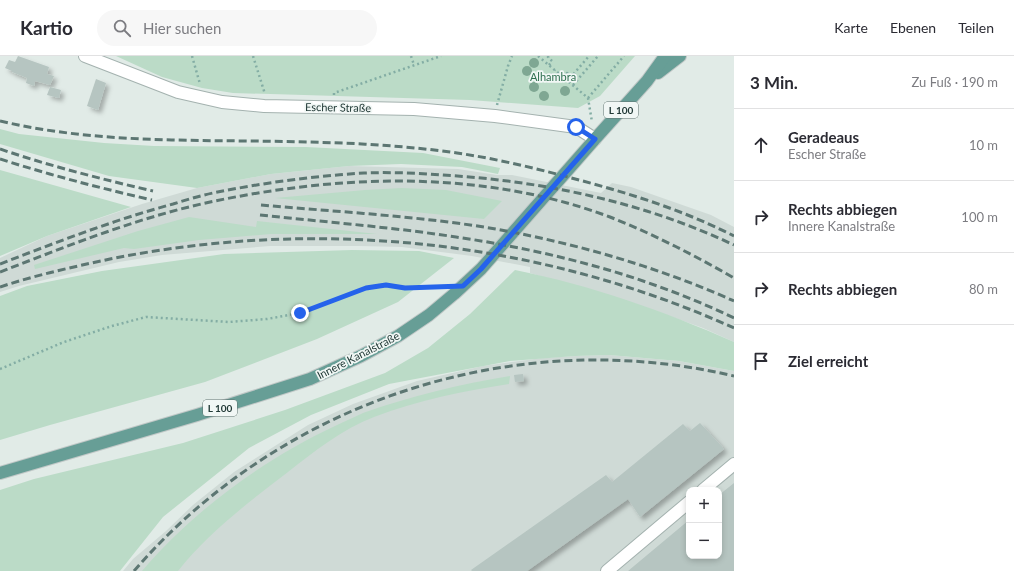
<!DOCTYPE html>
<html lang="de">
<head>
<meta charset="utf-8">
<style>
  body { margin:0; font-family:Lato,sans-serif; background:#f7f7f7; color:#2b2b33 }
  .controls { position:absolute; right:12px; bottom:12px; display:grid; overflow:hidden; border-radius:8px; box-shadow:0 2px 6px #0003 }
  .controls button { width:36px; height:36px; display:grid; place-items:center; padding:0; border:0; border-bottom:1px solid #e1e1e2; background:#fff; color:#2b2b33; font:20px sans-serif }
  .stop { position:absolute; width:12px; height:12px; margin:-9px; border:3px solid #2563eb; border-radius:50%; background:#fff }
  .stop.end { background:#2563eb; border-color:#fff; box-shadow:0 1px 4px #0008 }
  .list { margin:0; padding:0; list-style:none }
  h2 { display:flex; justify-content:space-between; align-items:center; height:52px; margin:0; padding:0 16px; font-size:17px }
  h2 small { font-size:13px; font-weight:400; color:#7c7c81 }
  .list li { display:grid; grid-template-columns:26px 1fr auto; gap:12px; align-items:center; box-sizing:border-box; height:72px; padding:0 16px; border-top:1px solid #e1e1e2 }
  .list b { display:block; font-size:15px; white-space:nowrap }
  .list p { margin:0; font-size:13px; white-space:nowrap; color:#7c7c81 }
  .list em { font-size:13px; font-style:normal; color:#7c7c81 }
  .icon { flex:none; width:22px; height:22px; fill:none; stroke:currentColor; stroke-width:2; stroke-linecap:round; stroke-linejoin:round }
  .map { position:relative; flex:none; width:734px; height:515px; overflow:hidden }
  header { display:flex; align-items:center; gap:24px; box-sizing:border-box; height:56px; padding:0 20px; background:#fff; border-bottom:1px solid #e1e1e2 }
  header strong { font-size:19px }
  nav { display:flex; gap:22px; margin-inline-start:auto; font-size:14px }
  .search { width:280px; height:36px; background:#f7f7f7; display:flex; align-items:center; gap:10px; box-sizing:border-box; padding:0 14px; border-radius:22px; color:#7c7c81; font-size:15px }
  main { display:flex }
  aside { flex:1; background:#fff }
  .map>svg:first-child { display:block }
</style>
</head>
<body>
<header>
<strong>Kartio</strong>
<div class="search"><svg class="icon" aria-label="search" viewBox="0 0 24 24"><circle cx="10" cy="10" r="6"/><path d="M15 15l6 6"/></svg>Hier suchen</div>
<nav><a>Karte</a><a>Ebenen</a><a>Teilen</a></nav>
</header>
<main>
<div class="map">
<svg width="734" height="515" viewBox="0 0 734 515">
  <defs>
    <filter id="shadow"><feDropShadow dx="3.5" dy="3.5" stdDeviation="2" flood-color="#0004"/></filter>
  </defs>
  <rect width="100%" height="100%" fill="#e1ebe7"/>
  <g fill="#cfdad6" fill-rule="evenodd">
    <polygon points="349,110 458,113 497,119 512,119 601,137 612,127 631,131 711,159 734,171 734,286 703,272 647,252 530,217 530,211 472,200 402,191 359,190 270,190 162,199 119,206 19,230 0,236 0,202 47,180 142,148 197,132 271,118"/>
    <path d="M609 299 679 305 734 315V515H123L133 503 166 475 193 449 234 416 308 369 353 348 417 325 483 310 542 302 575 300ZM689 434H719V500H689Z"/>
  </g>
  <g fill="#bbdbc7">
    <polygon points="116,0 635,0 600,40 578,52 470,44 233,37 202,32 162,21"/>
    <polygon points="0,73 19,78 104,87 154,90 306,91 423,97 500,112 498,118 462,111 401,108 349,110 271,118 197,132 109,120 0,88"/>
    <polygon points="0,114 131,151 47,180 0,200"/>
    <polygon points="402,132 446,134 502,145 484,163 275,142 365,134"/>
    <polygon points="189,161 256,171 257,165 377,178 271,178 199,184 134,193 124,192 35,213 34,209 138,175"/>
    <polygon points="352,194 419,195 454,202 398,246 317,283 205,326 50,369 0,384 0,240 27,230 102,215 224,198"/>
    <path d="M515 214C590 229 664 255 734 286V315L679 305 609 299 575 300 510 305 389 328 311 359 249 392 163 461 120 515H0V434L34 423 183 387 285 354 385 317 428 292 470 258Z"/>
    <path d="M510 320 509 328C464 335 418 344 374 361 342 373 315 395 288 416 249 446 209 476 178 515H142C193 455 264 403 335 370 344 366 354 361 363 357 411 340 460 328 510 320Z"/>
  </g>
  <g fill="#b6c5c1" filter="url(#shadow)">
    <polygon points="18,0 49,11 47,18 54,20 50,29 35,25 34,30 26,27 27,22 12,16 12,15 5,12 9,4 15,6"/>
    <polygon points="96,23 106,27 98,54 87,50"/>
    <polygon points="50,31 61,34 59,42 47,39"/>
    <polygon points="523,318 524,325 515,326 514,319"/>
    <polygon points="700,367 724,393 640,461 628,443 527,515 472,515 471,514 606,419 612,426 683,368 690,375"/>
    <polygon points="734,427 734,515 628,515 689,464 689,500 719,500 719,439"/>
  </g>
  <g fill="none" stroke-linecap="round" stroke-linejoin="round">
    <defs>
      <g id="minor">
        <polyline points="703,434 734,408"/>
        <polyline points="607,515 689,446"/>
      </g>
      <polyline id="tertiary" points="85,0 178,36 222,46 264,50 414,53 495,60 576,71 595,83"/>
      <g id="primary">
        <polyline points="658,17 680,0"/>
        <polyline points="0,417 197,359 310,323 361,300 398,280 429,259 454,238 481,213 595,83 647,25 665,0"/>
      </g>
    </defs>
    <use href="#minor" stroke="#a4b2af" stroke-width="14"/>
    <use href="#tertiary" stroke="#a4b2af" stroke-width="14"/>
    <use href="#primary" stroke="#c1c8c7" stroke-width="14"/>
    <g stroke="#83ada4" stroke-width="2.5" stroke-dasharray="2 3" stroke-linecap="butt">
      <polyline points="192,0 200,28"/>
      <polyline points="253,0 265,38"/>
      <polyline points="411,0 414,9"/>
      <polyline points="538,0 588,42 592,66"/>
      <polyline points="549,9 552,5 548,1 549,0"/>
      <polyline points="552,19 555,14"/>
      <polyline points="563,21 567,17 571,21 589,0"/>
      <polyline points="573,29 598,0"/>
      <polyline points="334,39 334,37 441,0"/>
      <polyline points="588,42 624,0"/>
      <polyline points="497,49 508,10 512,0"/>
      <polyline points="0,313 64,286 112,270 146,261 229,266 267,263 300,257 366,232 386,229 405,232 442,231"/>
    </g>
    <use href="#minor" stroke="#fff" stroke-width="12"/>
    <use href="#tertiary" stroke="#fff" stroke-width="12"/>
    <use href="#primary" stroke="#679e96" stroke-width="12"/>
    <g stroke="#5c7672" stroke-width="3" stroke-dasharray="8 4" stroke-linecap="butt">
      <path d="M0 65C101 89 205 83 307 86 357 87 408 90 457 97 498 103 539 113 579 124 632 138 685 155 734 180"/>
      <path d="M0 93C50 110 101 123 153 135"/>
      <path d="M0 103C50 119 100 132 152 144"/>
      <path d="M261 149C339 156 419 160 496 173 578 188 658 211 734 245"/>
      <path d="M260 159C325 166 391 171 456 181 551 195 647 220 734 262"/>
      <path d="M0 208C57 186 114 164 173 148 186 144 199 140 213 137 262 127 313 120 364 117 390 116 417 117 443 119 543 125 643 146 734 189"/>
      <path d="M0 216C70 189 142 160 215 145 345 118 485 114 610 161 653 178 694 199 734 222"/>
      <path d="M0 231C36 219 73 211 110 203 319 161 539 184 734 272"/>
      <path d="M134 515C281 345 514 268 734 320"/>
    </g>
  </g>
  <g fill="#7fa793">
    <circle cx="534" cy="7" r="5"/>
    <circle cx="527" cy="15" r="5"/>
    <circle cx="534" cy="31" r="5"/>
    <circle cx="565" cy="35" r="5"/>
    <circle cx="544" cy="40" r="5"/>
  </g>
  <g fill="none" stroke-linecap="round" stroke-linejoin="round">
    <polyline stroke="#2563eb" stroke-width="5" points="300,257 366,232 386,229 405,232 463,230 481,213 595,83 576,71"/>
  </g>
  <g text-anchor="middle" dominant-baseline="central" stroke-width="3.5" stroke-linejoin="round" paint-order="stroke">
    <g fill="#f1f7f5" stroke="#607370" stroke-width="1">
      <rect x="604" y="46" width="34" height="16" rx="3"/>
      <rect x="203" y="344" width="34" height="16" rx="3"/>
    </g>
    <g font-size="10" font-weight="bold" fill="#223a37">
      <text x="621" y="54">L 100</text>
      <text x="220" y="352">L 100</text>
    </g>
    <g font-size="11" fill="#2e6f4f" stroke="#f1f7f5">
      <text x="553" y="20">Alhambra</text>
    </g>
    <g font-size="11" fill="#223a37" stroke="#f1f7f5">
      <text transform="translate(338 51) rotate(1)">Escher Straße</text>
      <text transform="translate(358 299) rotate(-27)">Innere Kanalstraße</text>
    </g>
  </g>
</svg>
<div class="controls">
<button>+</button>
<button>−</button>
</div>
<div class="stop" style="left:576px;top:71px"></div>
<div class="stop end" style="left:300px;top:257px"></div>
</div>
<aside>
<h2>3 Min.<small>Zu Fuß · 190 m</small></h2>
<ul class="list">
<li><svg class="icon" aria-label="ahead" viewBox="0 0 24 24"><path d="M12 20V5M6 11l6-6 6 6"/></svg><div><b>Geradeaus</b><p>Escher Straße</p></div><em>10 m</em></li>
<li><svg class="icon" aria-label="right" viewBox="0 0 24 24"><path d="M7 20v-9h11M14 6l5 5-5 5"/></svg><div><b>Rechts abbiegen</b><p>Innere Kanalstraße</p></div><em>100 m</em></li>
<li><svg class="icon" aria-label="right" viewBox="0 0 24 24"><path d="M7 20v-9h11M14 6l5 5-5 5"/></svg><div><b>Rechts abbiegen</b></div><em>80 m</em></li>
<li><svg class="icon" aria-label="arrive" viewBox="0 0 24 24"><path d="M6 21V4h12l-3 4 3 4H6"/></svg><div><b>Ziel erreicht</b></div></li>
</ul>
</aside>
</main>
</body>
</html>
